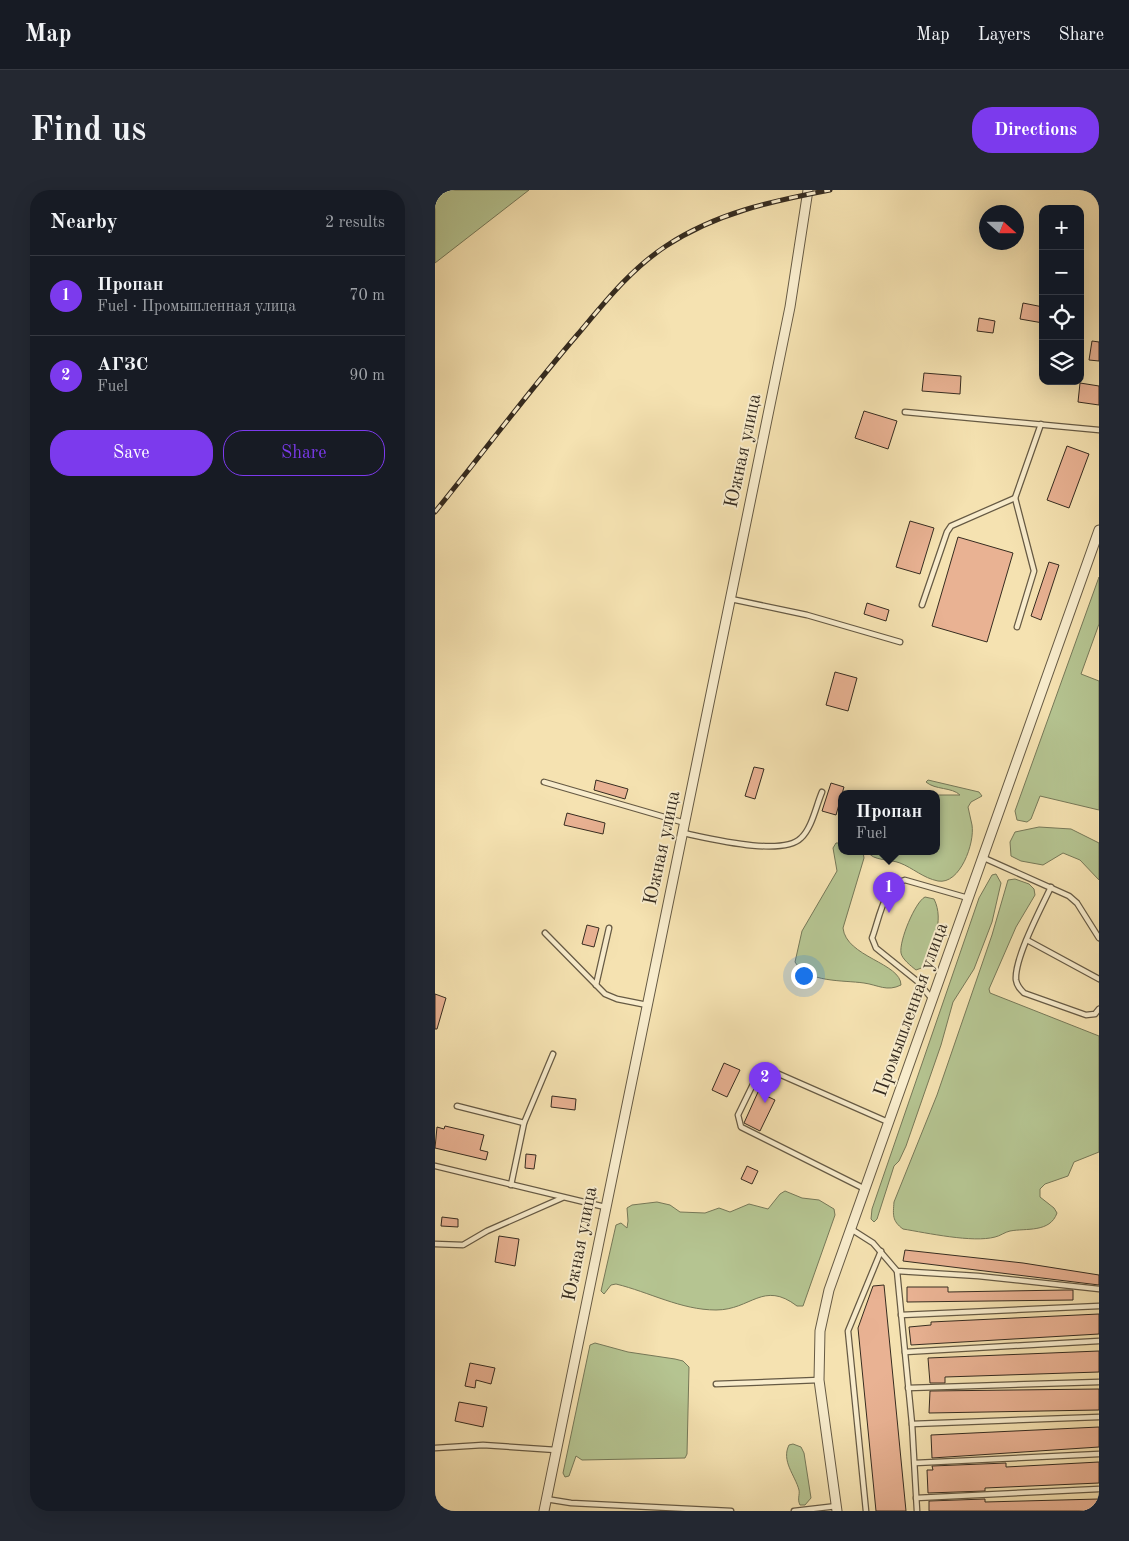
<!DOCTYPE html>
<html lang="en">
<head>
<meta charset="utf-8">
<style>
  body { margin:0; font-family:"Old Standard TT",serif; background:#242831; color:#f1f3f6 }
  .controls { position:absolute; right:15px; top:15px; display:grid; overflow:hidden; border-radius:10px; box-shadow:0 5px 20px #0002 }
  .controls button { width:45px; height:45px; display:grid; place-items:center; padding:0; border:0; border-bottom:1px solid #363941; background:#171b24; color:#f1f3f6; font:25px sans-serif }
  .compass { position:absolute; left:544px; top:15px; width:45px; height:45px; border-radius:50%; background:#171b24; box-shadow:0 5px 20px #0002; rotate:111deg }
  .you { position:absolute; left:368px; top:785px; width:18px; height:18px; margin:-12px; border:4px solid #fff; border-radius:50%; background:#1a73e8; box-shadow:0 0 0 8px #1a73e833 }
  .badge { display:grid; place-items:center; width:32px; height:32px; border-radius:50%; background:#7c3aed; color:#fff; font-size:16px; font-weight:700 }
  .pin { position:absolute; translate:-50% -41px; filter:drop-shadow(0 1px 2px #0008) }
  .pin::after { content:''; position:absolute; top:26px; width:18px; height:15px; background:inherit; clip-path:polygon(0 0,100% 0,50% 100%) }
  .popup { position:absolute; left:403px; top:600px; width:102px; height:65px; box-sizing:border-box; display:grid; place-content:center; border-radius:10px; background:#171b24; filter:drop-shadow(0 1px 4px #0005); font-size:16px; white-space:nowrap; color:#9ea1a6 }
  .popup b { font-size:19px; color:#f1f3f6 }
  .popup::after { content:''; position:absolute; left:50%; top:100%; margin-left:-10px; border:10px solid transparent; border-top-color:#171b24 }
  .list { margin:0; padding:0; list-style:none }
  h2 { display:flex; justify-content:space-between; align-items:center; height:65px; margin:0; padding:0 20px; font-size:21px }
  h2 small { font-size:16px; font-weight:400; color:#9ea1a6 }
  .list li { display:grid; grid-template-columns:32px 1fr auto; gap:15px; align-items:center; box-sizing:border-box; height:80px; padding:0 20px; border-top:1px solid #363941 }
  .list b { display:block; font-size:19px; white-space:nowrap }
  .list p { margin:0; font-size:16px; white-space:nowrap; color:#9ea1a6 }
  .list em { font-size:16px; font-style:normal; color:#9ea1a6 }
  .actions { display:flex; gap:10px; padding:15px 20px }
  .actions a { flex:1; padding:11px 0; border:1px solid #7c3aed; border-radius:20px; text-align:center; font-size:18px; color:#7c3aed }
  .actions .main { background:#7c3aed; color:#fff }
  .icon { flex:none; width:28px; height:28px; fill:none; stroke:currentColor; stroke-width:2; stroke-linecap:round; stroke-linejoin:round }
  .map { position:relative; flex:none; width:664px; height:1321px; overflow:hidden; border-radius:20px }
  header { display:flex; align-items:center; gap:30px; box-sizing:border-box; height:70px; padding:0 25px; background:#171b24; border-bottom:1px solid #363941 }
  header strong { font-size:24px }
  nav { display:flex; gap:28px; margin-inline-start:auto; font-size:18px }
  .intro { display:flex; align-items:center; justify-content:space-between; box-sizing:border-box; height:120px; padding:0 30px }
  h1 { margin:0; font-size:35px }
  .button { padding:12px 22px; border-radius:20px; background:#7c3aed; color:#fff; font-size:18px; font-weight:700 }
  main { display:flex; gap:30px; padding:0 30px }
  aside { flex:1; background:#171b24; border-radius:20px; box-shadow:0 5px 20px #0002 }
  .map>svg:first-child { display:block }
</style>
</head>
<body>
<header>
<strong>Map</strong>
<nav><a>Map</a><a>Layers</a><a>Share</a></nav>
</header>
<div class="intro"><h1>Find us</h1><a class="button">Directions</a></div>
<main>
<aside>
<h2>Nearby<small>2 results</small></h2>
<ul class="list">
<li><span class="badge">1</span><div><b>Пропан</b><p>Fuel · Промышленная улица</p></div><em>70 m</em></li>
<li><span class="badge">2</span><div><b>АГЗС</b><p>Fuel</p></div><em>90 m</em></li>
</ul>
<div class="actions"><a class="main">Save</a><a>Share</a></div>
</aside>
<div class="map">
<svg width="664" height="1321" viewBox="0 0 664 1321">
  <rect width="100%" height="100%" fill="#f5e2b1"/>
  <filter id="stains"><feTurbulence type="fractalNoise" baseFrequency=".004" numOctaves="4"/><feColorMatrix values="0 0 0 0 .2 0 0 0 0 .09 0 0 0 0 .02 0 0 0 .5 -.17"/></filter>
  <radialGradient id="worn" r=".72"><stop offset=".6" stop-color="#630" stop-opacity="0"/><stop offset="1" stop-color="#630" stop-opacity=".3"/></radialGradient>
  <g fill="#b5c491" stroke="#767858">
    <polygon points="0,0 94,0 0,73"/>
    <polygon points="664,387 664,434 646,484 664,491 664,620 605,606 596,629 592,632 582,630 580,621"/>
    <path d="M493 590 544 602 547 606 536 612 533 617C534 623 536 629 537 635 540 653 525 695 503 691 488 688 478 678 465 673 455 669 438 671 433 662H502V605H525C517 597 500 600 491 592Z"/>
    <polygon points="604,637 636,639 664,653 664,690 645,670 628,663 608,675 586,671 576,666 575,652 580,642"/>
    <path d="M401 653H406V662H428L429 668 408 738C411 767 466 773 466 795 452 802 443 795 429 793 408 790 372 793 360 772L367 741 402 681 398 658Z"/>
    <polygon points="561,684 566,693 557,732 539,779 518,812 506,855 471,956 464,971 459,976 442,1029 439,1032 436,1029 437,1019 544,708 557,685"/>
    <path d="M580 689 594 694 599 699 600 705 581 737 554 799 555 803 664 846V962L639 972 633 986 610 994 605 999V1007L619 1018 622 1023C615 1043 591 1038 575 1041 570 1042 565 1046 560 1047 538 1053 492 1043 468 1039 457 1031 458 1025 459 1012L502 905 557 745 573 690Z"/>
    <path d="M490 707 499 709C510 731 497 756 489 777L481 780C476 776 467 769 466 763 464 751 480 712 490 707Z"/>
    <path d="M350 1001 367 1008 384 1010 399 1019 400 1025 368 1116H362C328 1090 316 1120 281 1120 246 1120 214 1102 181 1094L176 1095 169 1104 166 1101 181 1035 186 1033 192 1038 193 1031 192 1018 197 1015 222 1012 235 1015 245 1022 270 1023 284 1018 295 1022 314 1014 333 1019 345 1004Z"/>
    <polygon points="160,1153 193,1162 240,1169 248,1171 254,1177 252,1264 250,1268 147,1270 141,1266 134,1286 130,1287 128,1283 155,1155"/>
    <path d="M358 1254 366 1257 369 1263 376 1308 370 1315H365C362 1309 365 1305 364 1300 360 1285 346 1271 354 1255Z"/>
  </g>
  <g fill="#e9b293" stroke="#362c20">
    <polygon points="588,113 608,117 608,133 585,129"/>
    <polygon points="544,128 560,131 558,143 542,141"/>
    <polygon points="657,151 664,152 664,171 654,170"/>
    <polygon points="489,183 526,186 525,204 487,201"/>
    <polygon points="645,193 664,196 664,215 643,212"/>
    <polygon points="429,221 462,231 453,259 420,248"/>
    <polygon points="632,256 654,264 634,318 612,310"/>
    <polygon points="475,331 499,338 485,384 461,377"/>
    <polygon points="523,347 578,363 552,452 497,436"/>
    <polygon points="614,372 624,375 606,430 596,426"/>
    <polygon points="432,413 454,420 451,431 429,424"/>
    <polygon points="400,482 422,488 413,521 391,515"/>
    <polygon points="319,577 329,579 320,609 310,606"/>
    <polygon points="161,590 193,599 190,609 159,600"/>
    <polygon points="396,593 409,597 401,625 387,621"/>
    <polygon points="132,623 170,633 168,644 129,635"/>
    <polygon points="152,735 164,738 159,757 147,754"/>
    <polygon points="0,804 11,808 2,839 0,839"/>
    <polygon points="289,873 305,880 292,907 277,900"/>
    <polygon points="323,902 340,910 325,941 309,933"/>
    <polygon points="117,906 141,909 140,920 116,917"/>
    <polygon points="10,936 49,945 45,960 53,962 51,970 0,958 2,937 9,939"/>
    <polygon points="91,964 101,965 99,979 90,978"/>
    <polygon points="312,976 323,981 317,994 306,989"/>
    <polygon points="7,1027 23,1029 23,1037 6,1036"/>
    <polygon points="64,1046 84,1049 80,1076 60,1072"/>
    <polygon points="470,1060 588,1073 664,1085 664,1095 468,1071"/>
    <polygon points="449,1095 471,1321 441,1321 423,1138 438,1096"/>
    <polygon points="472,1097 513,1097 513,1102 631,1100 638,1100 638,1110 472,1112"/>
    <polygon points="664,1124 664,1144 476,1155 474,1137 496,1135 496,1132"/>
    <polygon points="664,1161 664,1182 510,1187 510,1193 495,1193 493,1168"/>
    <polygon points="35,1173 60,1178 56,1194 41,1190 40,1198 30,1196"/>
    <polygon points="664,1199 664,1220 494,1223 495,1201"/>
    <polygon points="24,1212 52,1217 48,1237 20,1231"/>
    <polygon points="664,1237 664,1257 497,1268 496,1245"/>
    <polygon points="664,1272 664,1293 550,1298 550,1301 493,1303 492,1280 498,1280 497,1276 571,1273 571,1277"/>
    <polygon points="550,1309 550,1312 664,1309 664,1321 494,1321 494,1311"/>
  </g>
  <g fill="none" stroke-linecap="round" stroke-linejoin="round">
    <defs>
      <g id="service">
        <polyline points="470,222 664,240"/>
        <polyline points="296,409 372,425 465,452"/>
        <polyline points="487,415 512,342 516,336 580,308"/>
        <polyline points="582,437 599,381 580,308 606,234"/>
        <polyline points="109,592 250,633"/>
        <path d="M248 643C273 648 347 667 366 648 377 638 381 616 387 602"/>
        <polyline points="549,668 634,706 642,713 664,748"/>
        <path d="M616 697C606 718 579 769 581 790 582 796 585 799 589 803L651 825 660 824 664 819"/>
        <polyline points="110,743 170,804 182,809 212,815"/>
        <polyline points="592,750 664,789"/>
        <polyline points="161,795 174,738"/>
        <path d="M498 810 482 791 441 758 437 748C444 730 449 694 470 690L533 708"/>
        <polyline points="22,916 89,933"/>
        <polyline points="0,976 170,1017"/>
        <polyline points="76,995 89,933 118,864"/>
        <polyline points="430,999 306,937 303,925 323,884 337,881 453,932"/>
        <polyline points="416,1039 438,1053 462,1081 543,1086 664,1099"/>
        <polyline points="0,1054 28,1055 52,1041 127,1008"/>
        <polyline points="462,1081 477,1234 482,1321"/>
        <polyline points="466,1125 664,1116"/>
        <polyline points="470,1162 664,1151"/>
        <polyline points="281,1194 384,1190"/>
        <polyline points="473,1198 664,1192"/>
        <polyline points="477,1234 664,1227"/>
        <polyline points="0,1258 48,1255 121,1260"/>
        <polyline points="480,1273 664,1264"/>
        <polyline points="481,1308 664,1299"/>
        <polyline points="111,1309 136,1313 296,1321"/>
        <polyline points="359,1321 402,1316"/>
        <polyline points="431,1321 413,1141 446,1061"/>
      </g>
      <g id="minor">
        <polyline points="109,1321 355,117 373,0"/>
        <polyline points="402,1321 384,1190 385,1141 394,1100 664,340"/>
      </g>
    </defs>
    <use href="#service" stroke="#665a44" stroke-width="7"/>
    <use href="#minor" stroke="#665a44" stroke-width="11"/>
    <use href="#service" stroke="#f8eccc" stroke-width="4.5"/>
    <use href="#minor" stroke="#f8eccc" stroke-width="9"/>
    <defs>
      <path id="rail" d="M0 322C48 263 93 202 143 144 170 112 196 79 231 56 281 23 337 11 395 0"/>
    </defs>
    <use href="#rail" stroke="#362c20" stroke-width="5"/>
    <use href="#rail" stroke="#f8eccc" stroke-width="3" stroke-dasharray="9" stroke-linecap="butt"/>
  </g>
  <g text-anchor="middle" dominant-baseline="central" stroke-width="4" stroke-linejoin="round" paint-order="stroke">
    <g font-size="19" fill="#362c20" stroke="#f8eccc">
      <text transform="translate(309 261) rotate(-78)">Южная улица</text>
      <text transform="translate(228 658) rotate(-78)">Южная улица</text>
      <text transform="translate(477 820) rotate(-70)">Промышленная улица</text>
      <text transform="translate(146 1054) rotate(-79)">Южная улица</text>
    </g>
  </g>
  <rect width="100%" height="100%" filter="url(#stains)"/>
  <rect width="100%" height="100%" fill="url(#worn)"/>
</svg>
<div class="controls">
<button>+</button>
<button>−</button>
<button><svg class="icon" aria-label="locate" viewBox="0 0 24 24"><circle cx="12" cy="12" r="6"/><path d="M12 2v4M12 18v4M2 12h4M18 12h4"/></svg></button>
<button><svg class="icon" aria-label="layers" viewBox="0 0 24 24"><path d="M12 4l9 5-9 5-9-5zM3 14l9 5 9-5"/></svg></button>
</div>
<svg class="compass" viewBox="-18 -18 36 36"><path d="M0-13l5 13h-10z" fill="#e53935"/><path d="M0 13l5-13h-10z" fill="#9ea1a6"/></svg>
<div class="you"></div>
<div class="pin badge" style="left:454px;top:723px">1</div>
<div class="popup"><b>Пропан</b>Fuel</div>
<div class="pin badge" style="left:330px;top:913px">2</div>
</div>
</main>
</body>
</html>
